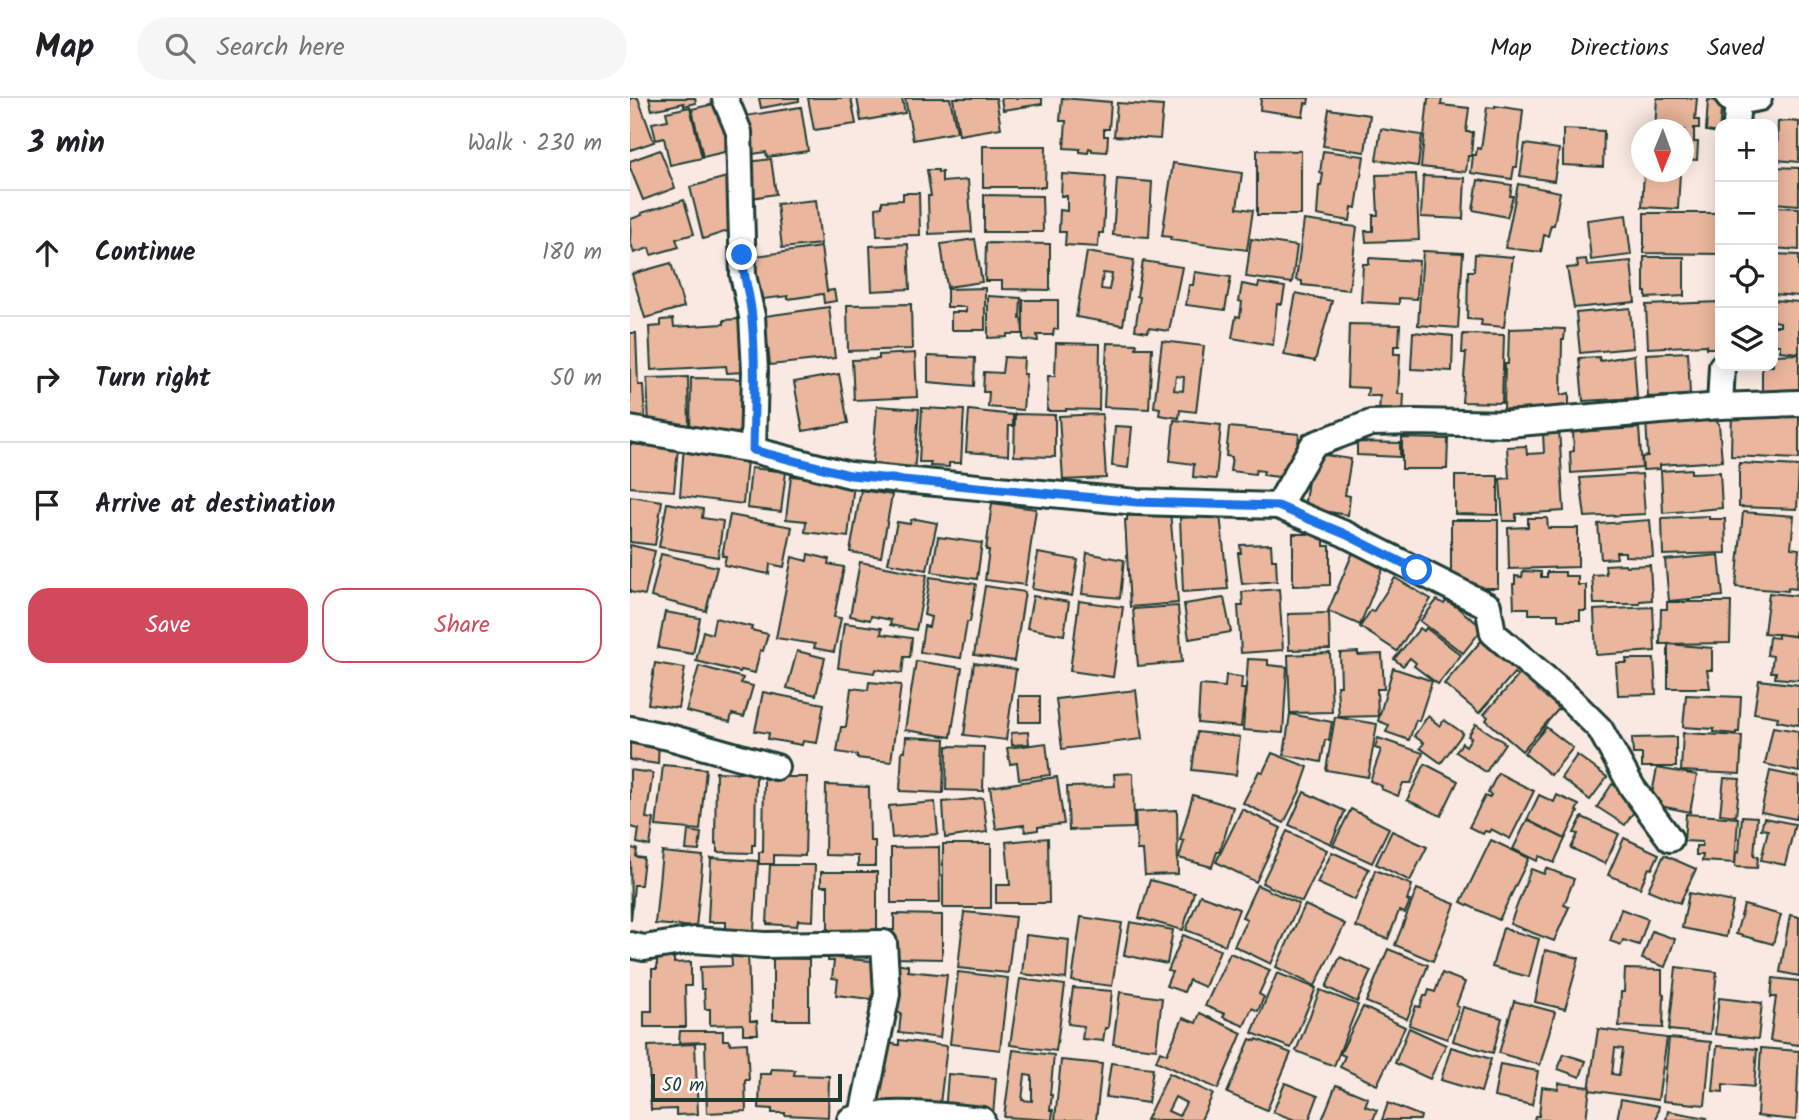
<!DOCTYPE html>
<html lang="en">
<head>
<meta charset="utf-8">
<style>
  body { margin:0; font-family:Kalam,sans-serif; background:#f6f6f6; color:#202124 }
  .controls { position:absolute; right:21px; top:21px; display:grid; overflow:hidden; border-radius:14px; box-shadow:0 4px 18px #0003 }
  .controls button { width:63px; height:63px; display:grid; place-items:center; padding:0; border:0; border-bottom:2px solid #e0e0e0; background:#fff; color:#202124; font:35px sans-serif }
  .compass { position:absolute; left:1001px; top:21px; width:63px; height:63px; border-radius:50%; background:#fff; box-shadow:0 4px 18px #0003; rotate:181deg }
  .scale { position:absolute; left:21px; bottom:18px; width:191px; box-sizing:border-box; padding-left:7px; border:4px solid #1f3d34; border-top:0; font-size:19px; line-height:24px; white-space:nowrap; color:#1f3d34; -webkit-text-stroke:5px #fff; paint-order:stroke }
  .stop { position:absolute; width:21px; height:21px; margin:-16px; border:5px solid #1a73e8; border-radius:50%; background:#fff }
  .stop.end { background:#1a73e8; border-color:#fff; box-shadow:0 2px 7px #0008 }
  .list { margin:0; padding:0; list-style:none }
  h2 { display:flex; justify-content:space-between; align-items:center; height:91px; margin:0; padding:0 28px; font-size:30px }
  h2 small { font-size:23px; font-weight:400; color:#757577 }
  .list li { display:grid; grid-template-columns:46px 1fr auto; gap:21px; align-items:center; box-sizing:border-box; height:126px; padding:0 28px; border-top:2px solid #e0e0e0 }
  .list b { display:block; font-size:26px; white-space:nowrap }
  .list em { font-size:23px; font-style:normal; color:#757577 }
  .actions { display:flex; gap:14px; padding:21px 28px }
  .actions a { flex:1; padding:16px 0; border:2px solid #d1495b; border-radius:21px; text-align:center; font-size:24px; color:#d1495b }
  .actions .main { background:#d1495b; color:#fff }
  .icon { flex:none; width:38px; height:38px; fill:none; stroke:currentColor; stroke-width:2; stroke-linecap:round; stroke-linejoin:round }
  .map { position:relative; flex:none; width:1169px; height:1022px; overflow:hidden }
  header { display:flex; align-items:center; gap:42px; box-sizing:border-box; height:98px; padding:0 35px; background:#fff; border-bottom:2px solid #e0e0e0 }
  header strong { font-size:33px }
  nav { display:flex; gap:38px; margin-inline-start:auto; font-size:24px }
  .search { width:490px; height:63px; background:#f6f6f6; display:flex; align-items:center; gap:18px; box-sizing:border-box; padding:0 24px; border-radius:38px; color:#757577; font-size:26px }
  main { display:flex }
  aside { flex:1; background:#fff }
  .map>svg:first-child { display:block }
</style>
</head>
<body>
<header>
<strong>Map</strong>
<div class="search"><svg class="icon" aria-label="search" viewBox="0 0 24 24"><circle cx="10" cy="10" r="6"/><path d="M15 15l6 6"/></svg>Search here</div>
<nav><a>Map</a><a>Directions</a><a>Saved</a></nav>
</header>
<main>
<aside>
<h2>3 min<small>Walk · 230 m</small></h2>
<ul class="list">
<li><svg class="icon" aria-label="ahead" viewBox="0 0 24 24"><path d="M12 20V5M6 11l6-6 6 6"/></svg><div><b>Continue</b></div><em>180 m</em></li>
<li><svg class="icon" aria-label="right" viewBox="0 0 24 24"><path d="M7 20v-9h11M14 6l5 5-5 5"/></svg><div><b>Turn right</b></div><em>50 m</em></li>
<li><svg class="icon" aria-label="arrive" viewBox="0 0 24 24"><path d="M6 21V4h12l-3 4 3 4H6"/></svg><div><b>Arrive at destination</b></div></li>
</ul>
<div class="actions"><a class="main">Save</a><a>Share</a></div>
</aside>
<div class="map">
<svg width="1169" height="1022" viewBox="0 0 1169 1022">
  <rect width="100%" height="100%" fill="#f9e9e2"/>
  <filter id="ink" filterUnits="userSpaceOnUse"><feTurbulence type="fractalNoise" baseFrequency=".0143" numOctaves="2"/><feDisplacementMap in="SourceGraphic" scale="14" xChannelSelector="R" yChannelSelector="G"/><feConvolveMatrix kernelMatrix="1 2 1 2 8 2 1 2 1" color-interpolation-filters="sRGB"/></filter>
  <g filter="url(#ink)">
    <g fill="#eab69d" stroke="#1f3d34" stroke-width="2" fill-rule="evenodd">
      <polygon points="0,0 8,0 24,44 0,52"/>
      <polygon points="19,0 65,0 66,5 54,8 54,5 22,12"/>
      <polygon points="129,0 169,0 169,3 131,10"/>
      <polygon points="178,0 221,0 226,26 184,32"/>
      <polygon points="227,0 272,0 275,15 231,23"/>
      <polygon points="275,0 320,0 327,34 283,42"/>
      <polygon points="323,0 366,0 371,30 329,37"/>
      <polygon points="371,0 412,0 412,6 373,12"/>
      <polygon points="432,0 481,4 479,31 474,31 474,38 478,38 477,54 462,53 462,51 459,50 458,55 450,54 450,51 434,50 436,23 430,23"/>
      <polygon points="631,0 679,0 678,6 675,5 673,18 630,12"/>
      <polygon points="798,0 812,0 811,7 839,10 836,34 843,34 841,58 838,58 836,74 791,69"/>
      <polygon points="1027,0 1067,0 1065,22 1069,22 1069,30 1064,30 1064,44 1068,44 1067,62 1054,61 1054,32 1025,32"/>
      <polygon points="1078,2 1092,3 1089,35 1076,33"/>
      <polygon points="93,4 107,51 73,59 62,11"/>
      <polygon points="487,5 533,8 530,41 484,38"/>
      <polygon points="865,8 893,12 887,69 884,69 882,81 841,75 843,57 846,57 847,50 851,51 857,9 865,10"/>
      <polygon points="60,9 72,60 40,67 34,40 26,42 22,25 38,22 36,14"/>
      <polygon points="171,9 178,53 137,59 136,54 115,57 109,19"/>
      <polygon points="699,11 740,17 735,54 693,48"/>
      <polygon points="1160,23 1169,24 1169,64 1147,62 1148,24"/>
      <polygon points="751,31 792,37 788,68 746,62"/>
      <polygon points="933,31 974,33 973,69 933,67"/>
      <polygon points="895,46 929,51 924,83 890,78"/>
      <polygon points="353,48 416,48 415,89 353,89"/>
      <polygon points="30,52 45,90 13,102 0,70 0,63"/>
      <polygon points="627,52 671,53 671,117 627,117"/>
      <polygon points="693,53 734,58 726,110 722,109 720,123 687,117 689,88 691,88 693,76 690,75"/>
      <polygon points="141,61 146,96 121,100 117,64"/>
      <polygon points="543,65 612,75 607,110 623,112 617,152 540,142 541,139 532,138"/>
      <polygon points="1143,69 1169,70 1169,107 1143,105"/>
      <polygon points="297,72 308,72 308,75 312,74 312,84 338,82 342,134 299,136 298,98 301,98"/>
      <polygon points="1014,74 1050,74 1048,111 1012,109"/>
      <polygon points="432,76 476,79 473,135 469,135 468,149 435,147 436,134 429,134 430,112 437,113 437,98 431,98"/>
      <polygon points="786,76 789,142 736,144 735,133 743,133 743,117 748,117 746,77"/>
      <polygon points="104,77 107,130 73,141 60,89"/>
      <polygon points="793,78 835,80 833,121 791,119"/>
      <polygon points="487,81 522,84 519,139 483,137"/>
      <polygon points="848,82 882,87 880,98 883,98 877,119 843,112"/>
      <polygon points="888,86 930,94 924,127 921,127 918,138 914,137 911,154 875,150"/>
      <polygon points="273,95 289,95 290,137 247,138 246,110 252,109 252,103 273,102"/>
      <polygon points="354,97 412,98 413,134 354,134"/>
      <polygon points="54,102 64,136 46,141 49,149 21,157 19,150 4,155 0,142 1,121 12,117 11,115"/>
      <polygon points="186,102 191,146 152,150 147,106"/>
      <polygon points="1143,109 1169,110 1169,152 1143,150"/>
      <polygon points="1014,115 1090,115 1090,156 1014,155"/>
      <polygon points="996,117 1001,157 961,162 957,122"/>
      <polygon points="674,122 727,129 719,192 672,187 672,183 666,182"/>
      <polygon points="345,141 352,184 317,189 311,146"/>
      <polygon points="621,141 667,148 662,185 616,179"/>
      <polygon points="356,145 420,146 420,192 372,191 372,183 355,183"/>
      <polygon points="278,146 280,191 242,193 240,148"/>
      <polygon points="191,149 197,193 204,192 206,203 194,205 193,196 158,201 158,198 124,202 118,159"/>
      <polygon points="793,153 833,155 828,230 788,227"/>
      <path d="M457 154 504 162 493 227 446 219ZM473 175 482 176 479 192 471 191Z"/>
      <polygon points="845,156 883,159 874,229 851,227 852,222 837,221 838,173 844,173"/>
      <polygon points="1143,156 1169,157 1169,198 1143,196"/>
      <polygon points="1014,159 1054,159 1054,198 1016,200 1016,194 1014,194"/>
      <polygon points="739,160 789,163 787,201 769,200 769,206 731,204 733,166 739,166"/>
      <polygon points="956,161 957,167 1001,163 1005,204 944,210 937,170 948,169 947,162"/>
      <polygon points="513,163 552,169 539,233 519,230 518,234 505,232 510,199 507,198"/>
      <polygon points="41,165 54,209 15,220 2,176"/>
      <polygon points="565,174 601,179 595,212 556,207 559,187 563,187"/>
      <polygon points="629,185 655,189 652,206 647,206 643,247 602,240 606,218 610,219 612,204 609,203 612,186 628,189"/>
      <polygon points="355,190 355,232 321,232 321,214 336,214 336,209 317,209 317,191"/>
      <polygon points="666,195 702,203 685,263 654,257"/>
      <polygon points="358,198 391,200 390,221 392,221 393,236 377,236 377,239 358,240"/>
      <polygon points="393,202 428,202 428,231 424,231 423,237 407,237 408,243 393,242"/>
      <polygon points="1143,202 1169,204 1169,255 1150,253 1150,247 1143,247 1143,228 1150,228 1150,224 1143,223"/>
      <polygon points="1089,204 1090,250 1076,250 1076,247 1018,250 1016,207"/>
      <polygon points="281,206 282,251 218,253 217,207"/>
      <polygon points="199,209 205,260 140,267 138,248 131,249 128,219"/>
      <polygon points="1000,210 1003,250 950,255 946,215"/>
      <polygon points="43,221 44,229 94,226 94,222 110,221 114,274 97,275 96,268 21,272 19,229 31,228 31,222"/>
      <polygon points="719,226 770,227 769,248 764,248 764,256 770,256 768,296 774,296 773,316 749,315 750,298 737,298 738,290 717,289"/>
      <polygon points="908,230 935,231 934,242 932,242 931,297 939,295 939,313 874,311 875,266 878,266 879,231"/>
      <polygon points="783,234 823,238 822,273 781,271"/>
      <polygon points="0,235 6,235 8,287 13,287 15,322 0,323"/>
      <polygon points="833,236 874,237 872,305 832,304 836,255 832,255"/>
      <path d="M532 243 574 248 566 314 550 312 549 320 529 317 530 310 524 309ZM546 278 554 279 553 293 544 292Z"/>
      <polygon points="426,245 470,246 469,312 436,311 436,313 417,313 418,278 425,278"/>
      <polygon points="477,245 507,246 506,250 522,250 519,311 474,309"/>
      <polygon points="1058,254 1060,297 1018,299 1016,256"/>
      <polygon points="285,255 287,299 224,302 222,262 249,261 249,257"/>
      <polygon points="1169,256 1169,297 1132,298 1132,268 1143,268 1143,257"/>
      <polygon points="1004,257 1007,300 953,303 949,260 969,259 970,263"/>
      <polygon points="298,258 345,260 344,288 298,284"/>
      <polygon points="374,259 394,260 393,276 396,276 393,312 358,309 359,294 353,294 354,274 372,275"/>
      <polygon points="209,276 218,325 173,333 164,284"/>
      <polygon points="58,279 59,331 19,329 17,280"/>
      <polygon points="61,280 120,281 119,335 60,334"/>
      <polygon points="247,308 289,311 284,376 242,374"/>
      <polygon points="292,310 334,312 331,365 319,365 319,369 300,368 301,364 289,364"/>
      <polygon points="1102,310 1169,314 1169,361 1101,358"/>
      <polygon points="339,312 383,317 383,328 379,328 378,357 336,354"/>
      <polygon points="1085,315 1086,323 1089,326 1092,363 1030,367 1030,371 1013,372 1012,359 1018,358 1016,321"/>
      <polygon points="385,316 425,317 425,359 384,358"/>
      <polygon points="472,316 476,380 433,382 429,318"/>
      <polygon points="544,322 591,327 586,381 563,379 564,366 540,363"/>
      <polygon points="485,328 502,329 498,370 482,368"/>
      <polygon points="599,329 669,336 666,372 657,380 633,377 634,373 626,372 625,376 600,373 602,359 596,358"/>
      <polygon points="929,330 934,413 886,416 886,423 873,423 870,381 879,380 877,349 896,348 897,356 914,355 913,334"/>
      <polygon points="1009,330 1012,370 941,375 940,354 944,353 943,334"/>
      <polygon points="772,340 818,341 817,371 772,371"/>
      <polygon points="727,344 770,345 770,359 727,357"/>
      <polygon points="0,346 48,350 44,393 0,389"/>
      <polygon points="54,347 117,362 113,406 50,398"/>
      <polygon points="682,355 721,361 715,397 720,398 718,417 674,410"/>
      <polygon points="1109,365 1169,368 1167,411 1109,409"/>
      <polygon points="121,370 156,374 151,414 117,410"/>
      <polygon points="1061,371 1061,375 1090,374 1092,410 1033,415 1031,373"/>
      <polygon points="1012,376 1015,416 955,419 950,380"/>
      <polygon points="161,378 224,385 218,439 175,434 176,423 156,421"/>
      <polygon points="825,378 868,378 868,417 825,416"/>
      <polygon points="231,392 262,397 251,459 220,454"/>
      <polygon points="0,398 32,403 25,447 0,444"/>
      <polygon points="37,405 73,411 72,420 93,423 88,459 29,449"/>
      <polygon points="362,405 406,411 395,487 355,482 359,452 356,452"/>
      <polygon points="540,413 548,505 500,509 495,422 497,422 497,418"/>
      <polygon points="1113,414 1164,418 1161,450 1169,451 1166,491 1158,490 1158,493 1106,489"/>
      <polygon points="590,416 598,491 553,494 550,420"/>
      <polygon points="100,417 162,429 154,469 140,466 139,476 94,467 96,458 92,458"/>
      <polygon points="1079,418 1079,421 1095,421 1096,455 1033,457 1032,420"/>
      <polygon points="898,420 917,420 918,430 948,430 948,469 879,471 878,430 898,429"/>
      <polygon points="286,421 307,425 297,472 258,465 267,424 280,426 281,422"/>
      <polygon points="821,422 868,422 868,490 836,490 821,484"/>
      <polygon points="1020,422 1023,459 995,458 995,454 986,454 987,460 971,461 968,426"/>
      <polygon points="663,436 694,436 694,448 700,448 700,487 663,488"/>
      <polygon points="308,439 352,445 347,481 302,474"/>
      <polygon points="641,446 642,462 646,462 647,483 612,486 608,455 611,455 610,447"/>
      <polygon points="0,447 25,453 15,497 0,494"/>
      <polygon points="724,452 755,465 730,527 698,513"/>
      <polygon points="408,455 448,462 442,498 402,491"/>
      <polygon points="457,455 494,462 490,500 452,496"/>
      <polygon points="31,456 87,469 76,513 21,499"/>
      <polygon points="178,456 199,461 198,466 214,469 204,519 211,520 204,554 184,550 185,546 146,540 162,459 177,463"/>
      <polygon points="1089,457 1093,498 1039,503 1035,462"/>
      <polygon points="230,464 297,477 286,532 260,527 261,522 241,518 240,522 220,518"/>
      <polygon points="995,466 996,468 1020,467 1022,502 1010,503 1010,506 964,506 962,477 976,476 975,467"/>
      <polygon points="893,473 911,474 911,479 917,479 917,474 935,474 935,478 948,478 948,487 956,487 956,513 950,513 950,522 928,522 928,516 899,516 899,510 884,510 883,486 885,486 885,478 892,479"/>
      <polygon points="300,479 346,486 340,524 337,524 331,560 290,554 294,528 299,529 301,519 294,517"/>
      <polygon points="765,480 801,501 767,553 730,529 741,512 743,514"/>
      <polygon points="355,488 395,494 384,563 344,557"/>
      <polygon points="649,491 653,552 611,555 608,508 613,508 612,494"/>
      <polygon points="1139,495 1169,498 1165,538 1134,535"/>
      <polygon points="403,498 439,504 434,537 397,530"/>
      <polygon points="594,500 601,534 559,541 554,506"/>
      <polygon points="807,502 814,506 816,503 828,510 853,530 833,555 790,523"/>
      <polygon points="449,503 493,509 483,579 440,573"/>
      <polygon points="1037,504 1101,504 1100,545 1030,546 1031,511 1037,511"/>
      <polygon points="548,508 552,564 508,568 503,511"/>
      <polygon points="1023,509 1025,553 966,557 964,512"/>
      <polygon points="35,514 70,520 63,556 28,550"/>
      <polygon points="699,515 700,551 659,552 658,516"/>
      <polygon points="85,520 122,529 121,532 138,536 133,553 130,552 125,575 111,572 110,574 66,563 73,533 82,536"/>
      <polygon points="214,525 252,530 251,536 282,540 280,559 274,559 272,575 245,571 244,575 208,570"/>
      <polygon points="790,530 794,533 796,530 831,557 808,586 784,568 786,565 780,560 773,568 764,561"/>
      <polygon points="857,536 894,570 888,578 884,575 849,615 814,586"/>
      <polygon points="1148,536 1169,539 1169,582 1145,580 1146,574 1141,574 1143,558 1137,557 1139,539 1148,540"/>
      <polygon points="1038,546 1082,550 1082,572 1077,572 1080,590 1038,590"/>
      <polygon points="167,553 195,560 186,597 157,590"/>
      <polygon points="728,554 728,557 752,556 754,591 747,591 748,618 709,619 707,588 711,588 710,555"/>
      <polygon points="700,555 702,614 660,615 658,557"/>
      <polygon points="618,561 638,562 638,567 657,569 653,635 613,632"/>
      <polygon points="996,561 1024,561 1026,596 988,597 986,565 997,565"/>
      <polygon points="286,563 332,570 321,639 275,632"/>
      <polygon points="25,565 55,570 48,610 18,606"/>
      <polygon points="344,565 386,571 376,642 334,637"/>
      <polygon points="69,568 113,580 111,585 123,588 114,619 102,616 100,624 56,613"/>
      <polygon points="763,570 802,583 789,623 786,622 779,642 756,634 759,627 748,623"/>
      <polygon points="890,576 897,582 900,578 933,606 892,653 856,622 858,619 854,616"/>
      <polygon points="596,577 612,579 611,591 615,591 611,629 568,625 570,587 595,589"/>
      <polygon points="1129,582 1169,587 1169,627 1147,623 1148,619 1124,615"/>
      <polygon points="239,584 271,587 261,664 227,660 227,657 207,654 211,629 216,629 221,590 238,592"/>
      <polygon points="506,592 512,641 432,651 426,601"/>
      <polygon points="133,594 194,606 187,645 173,643 172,647 138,641 139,635 125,633"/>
      <polygon points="1056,597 1111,599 1109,634 1106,634 1106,636 1084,634 1084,631 1053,629"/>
      <rect x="389" y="598" width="21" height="26"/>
      <polygon points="660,616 702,624 699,642 695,642 691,664 654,657"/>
      <polygon points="798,618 810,628 814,622 833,635 811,665 790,650 794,645 784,638"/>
      <polygon points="705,619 747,626 738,679 696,672"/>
      <polygon points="846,626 875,645 856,674 826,654 832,645 836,648 841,640 838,638"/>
      <polygon points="916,629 943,650 921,677 894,655"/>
      <polygon points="1143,629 1168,633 1169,674 1135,666"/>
      <polygon points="398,634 399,646 382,647 381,635"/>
      <polygon points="567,634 610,639 606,677 562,672"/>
      <polygon points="1053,635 1112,638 1110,676 1051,673"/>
      <polygon points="0,639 29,640 28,666 0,662"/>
      <polygon points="276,639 315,641 313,695 270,693 272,653 275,653"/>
      <polygon points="1046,639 1046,669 1012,669 1012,656 1003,656 1002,640"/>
      <polygon points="748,640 793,655 781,685 773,685 768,698 751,691 752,688 740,683 751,652 745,650"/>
      <polygon points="416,645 420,677 389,681 387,665 380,666 377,650"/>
      <polygon points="317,648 354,649 353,693 316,692"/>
      <polygon points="642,655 678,669 669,695 654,725 613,705 629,673 633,674"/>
      <polygon points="947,657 977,679 960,702 931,680"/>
      <polygon points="795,666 828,683 811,718 777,702"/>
      <polygon points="33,667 76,671 70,732 26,728"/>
      <polygon points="1027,670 1067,677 1060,714 1020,706"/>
      <polygon points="0,672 23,675 16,720 24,721 20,748 7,745 9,731 0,729"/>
      <polygon points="1140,673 1169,679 1169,710 1166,721 1131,714"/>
      <polygon points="86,674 126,675 125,747 122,747 122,755 87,754 87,745 85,746"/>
      <polygon points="503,675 504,730 439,732 437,689 485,688 484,676"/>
      <polygon points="868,675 904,693 880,741 861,731 859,734 855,733 853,736 839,729 855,698 859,700 861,697 858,695"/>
      <polygon points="134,679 177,679 175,758 144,757 144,766 129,766 129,754 133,754"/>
      <polygon points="427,679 434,726 408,729 408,732 395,734 394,727 366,731 360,689"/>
      <polygon points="1094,680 1110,681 1106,718 1090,716"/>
      <polygon points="982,686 1011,703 995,727 967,709"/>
      <polygon points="196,687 239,689 240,743 245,743 245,768 228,768 228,758 195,757"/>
      <polygon points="674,694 715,713 701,746 659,727"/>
      <polygon points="563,697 603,709 594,741 589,754 587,754 582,769 549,760 554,743 550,742"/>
      <polygon points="909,697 924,704 927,697 949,707 946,713 948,714 935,741 897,722"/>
      <polygon points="353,700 357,734 315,740 313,704"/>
      <polygon points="305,704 308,736 262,740 259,708"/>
      <polygon points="612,711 651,730 626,784 586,764"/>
      <polygon points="721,711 759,730 742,765 703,747"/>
      <polygon points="547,712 548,776 515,777 513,752 507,752 505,714"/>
      <polygon points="1056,716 1108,720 1105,765 1072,763 1073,757 1066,757 1066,748 1072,748 1072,744 1054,743"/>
      <polygon points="1112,718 1127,719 1124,758 1128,758 1127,770 1105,769 1106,754 1109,754"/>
      <polygon points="952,719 989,736 975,766 941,750 948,736 944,735"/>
      <polygon points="1134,720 1165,726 1155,767 1131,762 1138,732 1131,731"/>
      <polygon points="897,722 935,741 924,765 910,758 907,763 883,751"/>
      <polygon points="58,733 71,735 69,753 56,752"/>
      <polygon points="657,733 697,752 672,804 632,785"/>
      <polygon points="762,733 797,749 780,783 746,766"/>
      <polygon points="418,740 419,805 366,805 366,787 380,787 376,744"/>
      <polygon points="994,740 1029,756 1022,771 1019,770 1010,790 978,777"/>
      <polygon points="861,742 899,760 869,822 831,804"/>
      <rect x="313" y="746" width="48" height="64"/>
      <polygon points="309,749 310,805 261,805 261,750"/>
      <polygon points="0,750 7,751 6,759 14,760 11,787 4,787 1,823"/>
      <polygon points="32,754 73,758 66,829 25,826"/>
      <polygon points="702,754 739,771 725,802 687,785"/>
      <polygon points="1034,757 1066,771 1050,805 1018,792"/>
      <polygon points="81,760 128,763 124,832 96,831 96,824 78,824"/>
      <polygon points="140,767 185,767 183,823 168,822 167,828 137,826"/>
      <polygon points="916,770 944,781 934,807 939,809 924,843 880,826 901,771 914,776"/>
      <polygon points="745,772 782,787 777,802 780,803 775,815 769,813 758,841 726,829"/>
      <polygon points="191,774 247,774 247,837 198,837 198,788 191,788"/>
      <polygon points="520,782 564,794 553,832 509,820"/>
      <polygon points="627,787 669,806 641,866 604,848 617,821 612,819"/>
      <polygon points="787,791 825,806 803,863 765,847"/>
      <polygon points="1059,795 1103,804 1096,839 1052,830"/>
      <polygon points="570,797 609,811 595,847 556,832"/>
      <polygon points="675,807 715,826 685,888 646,869"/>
      <polygon points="1114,807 1151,817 1143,846 1106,836"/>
      <polygon points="991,811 1018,821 1009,847 993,842 991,847 980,843"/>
      <polygon points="334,814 385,819 378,875 328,870"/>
      <polygon points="264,816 312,817 312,861 259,860 259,832 264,832"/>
      <polygon points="1160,817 1169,819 1169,878 1150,874"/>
      <polygon points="451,819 492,825 482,888 442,883"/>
      <polygon points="500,824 543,832 537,866 494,857"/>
      <polygon points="873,830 909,841 899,879 862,869"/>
      <polygon points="1022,833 1045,841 1035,869 1012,861"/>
      <polygon points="396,837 439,842 436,881 392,876"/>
      <polygon points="553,837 590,852 575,889 559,882 554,894 536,888 542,874 538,873"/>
      <polygon points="118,851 120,923 127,923 128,936 113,936 113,926 80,927 80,911 75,911 74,891 71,891 70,869 102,868 101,852"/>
      <polygon points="758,851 798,867 777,921 736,904"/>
      <polygon points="915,852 949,860 935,911 905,904"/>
      <polygon points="199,854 207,855 207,860 254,864 250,902 206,897 208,881 202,880 204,863 198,863"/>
      <polygon points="600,855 640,872 629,896 634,899 628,913 622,910 614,928 593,919 595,916 575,908"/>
      <polygon points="710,859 741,873 727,904 696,889"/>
      <polygon points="27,860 44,860 44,865 61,864 61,888 55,888 56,929 14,929 14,913 22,913 22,871 27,871"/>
      <polygon points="143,860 179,861 179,922 143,922"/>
      <polygon points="265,865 278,867 278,873 317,877 310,940 269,935 271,915 259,914"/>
      <polygon points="1046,869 1087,874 1080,936 1039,932"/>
      <polygon points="995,871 1032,872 1032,895 1034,896 1033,930 989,928 991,894 994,894"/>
      <polygon points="328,874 378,880 370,952 320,946"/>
      <polygon points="647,875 686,890 661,950 622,935"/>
      <polygon points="812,875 835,884 826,908 829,909 817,941 779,927 786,908 790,909 794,898 797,898 799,892 805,894"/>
      <polygon points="1143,880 1169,883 1169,947 1140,943 1146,899 1141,899"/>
      <polygon points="390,881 435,887 426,953 380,947"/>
      <polygon points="443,890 482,893 478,930 475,930 473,943 452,941 454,928 438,926"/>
      <polygon points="690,892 728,907 704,968 666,953"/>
      <polygon points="490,894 532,900 526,951 483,946"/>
      <polygon points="1089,900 1132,905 1128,941 1085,936"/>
      <polygon points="884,903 925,914 910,967 869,955"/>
      <polygon points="733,909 775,929 747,987 710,969 715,958 710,956"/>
      <polygon points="833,909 872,920 863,955 823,943"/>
      <polygon points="570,915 612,935 588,991 526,963 530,953 537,956 553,920 566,925"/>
      <polygon points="779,930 816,947 800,981 765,965"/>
      <path d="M968 931 1037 940 1028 1002 959 992ZM985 950 993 951 989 977 982 976Z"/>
      <polygon points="50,933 93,933 93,942 99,942 100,946 117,945 119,982 115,982 116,1013 77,1015 75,944 49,945"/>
      <polygon points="1039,940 1081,944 1075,1007 1033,1003"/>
      <polygon points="620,941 626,943 627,941 661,955 637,1012 597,995"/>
      <polygon points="269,942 317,948 309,1014 246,1004 247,994 251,995 257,945 269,947"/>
      <polygon points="65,946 68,1016 46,1017 46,1011 21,1012 18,948"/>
      <polygon points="1087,948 1127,951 1124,989 1093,986 1093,994 1083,993"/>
      <polygon points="821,949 861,961 851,994 811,982"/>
      <polygon points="1131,950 1169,953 1166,1022 1127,1018"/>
      <path d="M383 952 424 957 420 997H422L420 1012H423L422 1022 374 1019ZM395 977 402 978V1003L392 1002Z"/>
      <polygon points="934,956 956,963 950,979 928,971"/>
      <polygon points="431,962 472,966 466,1022 425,1022"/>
      <polygon points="481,965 523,970 518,1005 476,999"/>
      <polygon points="870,966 908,973 902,1007 864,999"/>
      <polygon points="141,971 165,972 164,977 199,978 198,1019 155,1017 155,1015 142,1015 142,1011 129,1010 130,976 141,976"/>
      <path d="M539 975 583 996 571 1022H516ZM545 999 556 1005 549 1018 538 1013Z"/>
      <polygon points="318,976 366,980 363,1018 315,1015"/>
      <polygon points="655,985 688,998 679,1022 665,1022 643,1014"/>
      <polygon points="929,985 960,989 956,1022 904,1022 905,1018 909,1018 912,989 928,991"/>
      <polygon points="706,987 738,1000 735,1008 747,1012 743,1022 692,1022"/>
      <polygon points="991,1001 1029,1008 1026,1022 987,1022"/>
      <polygon points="758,1005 791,1018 790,1022 752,1022"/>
      <polygon points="1038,1013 1077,1020 1076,1022 1036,1022"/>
    </g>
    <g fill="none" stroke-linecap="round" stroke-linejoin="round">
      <defs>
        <g id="street">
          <polyline points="95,0 109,34 113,177 122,218 125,273 123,352"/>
          <polyline points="1099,0 1108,4 1106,26"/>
          <polyline points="1108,4 1129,0"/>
          <polyline points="1090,308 1092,268"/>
          <polyline points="0,331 123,352 220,377 507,404 648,408 683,347 741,325 786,324 878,326 1090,308 1169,305"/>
          <polyline points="648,408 715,436 858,508 863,535 940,601 970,631 1002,689 1040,741"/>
          <polyline points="0,631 39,639 146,669"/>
          <polyline points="0,847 14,850 64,842 135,847 254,845 257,896 232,1018"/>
          <path d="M220 1022C253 1010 317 1018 352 1022"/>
        </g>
      </defs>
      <use href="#street" stroke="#1f3d34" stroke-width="30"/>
      <use href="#street" stroke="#fff" stroke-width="24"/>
    </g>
  </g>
  <g fill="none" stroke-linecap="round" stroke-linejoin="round" filter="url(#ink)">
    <path stroke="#1a73e8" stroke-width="9" d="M112 157C113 179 121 199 122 221 126 264 124 308 123 352L220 377 507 404 648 408 715 436 787 472"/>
  </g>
</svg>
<div class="controls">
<button>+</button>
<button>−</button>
<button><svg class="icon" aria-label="locate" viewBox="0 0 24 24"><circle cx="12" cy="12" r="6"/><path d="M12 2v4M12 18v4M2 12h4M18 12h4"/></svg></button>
<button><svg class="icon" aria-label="layers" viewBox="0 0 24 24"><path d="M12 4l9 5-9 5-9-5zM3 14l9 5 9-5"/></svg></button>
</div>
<svg class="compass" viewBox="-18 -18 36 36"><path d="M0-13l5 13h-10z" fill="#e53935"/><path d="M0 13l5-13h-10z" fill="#757577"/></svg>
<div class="scale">50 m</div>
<div class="stop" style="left:787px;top:472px"></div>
<div class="stop end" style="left:112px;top:157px"></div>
</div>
</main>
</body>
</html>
